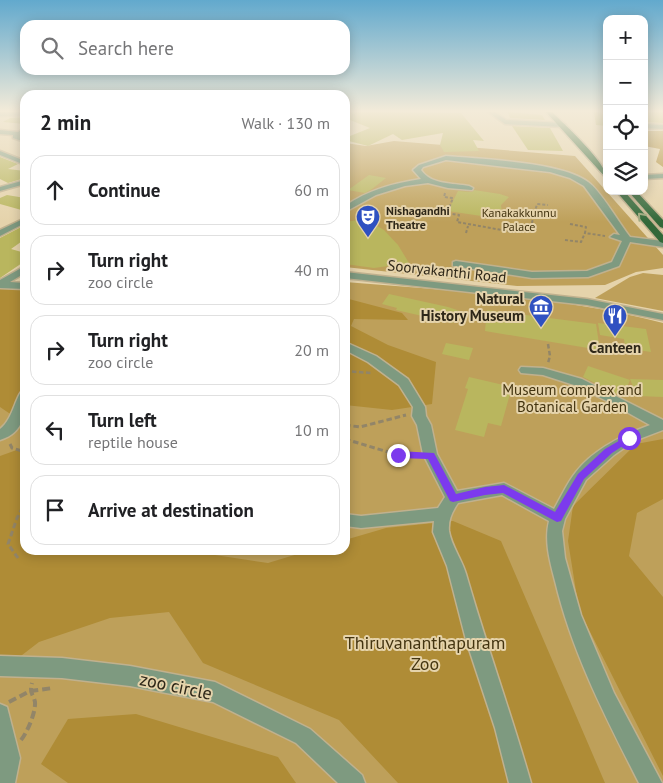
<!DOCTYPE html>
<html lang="en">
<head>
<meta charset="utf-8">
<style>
  body { margin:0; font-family:"PT Sans",sans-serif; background:#f6f6f6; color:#202124 }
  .controls { position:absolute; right:15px; top:15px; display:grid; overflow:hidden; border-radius:10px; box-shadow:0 2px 12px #0003 }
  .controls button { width:45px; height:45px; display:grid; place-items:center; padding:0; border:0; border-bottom:1px solid #e0e0e0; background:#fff; color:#202124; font:25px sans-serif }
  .stop { position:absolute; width:15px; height:15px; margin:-11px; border:4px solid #7c3aed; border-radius:50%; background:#fff }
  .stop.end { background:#7c3aed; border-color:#fff; box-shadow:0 1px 5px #0008 }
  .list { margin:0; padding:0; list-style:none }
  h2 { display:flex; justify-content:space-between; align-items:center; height:65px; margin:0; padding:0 20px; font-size:21px }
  h2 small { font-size:16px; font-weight:400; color:#757577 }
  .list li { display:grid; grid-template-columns:32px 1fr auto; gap:15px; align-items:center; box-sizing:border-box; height:70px; margin:0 10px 10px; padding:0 10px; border:1px solid #e0e0e0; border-radius:15px }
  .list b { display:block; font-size:19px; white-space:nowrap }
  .list p { margin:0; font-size:16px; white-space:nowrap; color:#757577 }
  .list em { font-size:16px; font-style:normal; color:#757577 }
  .icon { flex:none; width:28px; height:28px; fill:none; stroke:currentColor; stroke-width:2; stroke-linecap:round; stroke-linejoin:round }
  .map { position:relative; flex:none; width:663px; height:783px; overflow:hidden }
  .search { position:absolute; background:#fff; box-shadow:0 2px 12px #0003; left:20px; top:20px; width:330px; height:55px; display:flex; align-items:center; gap:12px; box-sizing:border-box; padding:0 18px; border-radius:15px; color:#757577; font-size:19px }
  .panel { position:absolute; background:#fff; box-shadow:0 2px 12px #0003; left:20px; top:90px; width:330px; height:465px; border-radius:15px }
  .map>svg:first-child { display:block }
</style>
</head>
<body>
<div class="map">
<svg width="663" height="783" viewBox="0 0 663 783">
  <rect width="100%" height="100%" fill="#e5d3ab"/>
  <g fill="#bea05a">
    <polygon points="394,141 575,156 663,255 663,268 636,272 605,285 517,286 345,267 345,143 366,146"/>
    <polygon points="643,273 663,275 663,311 595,298 630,277"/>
    <path d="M345 282C451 291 560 296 663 323V783H0V285L25 288V550H345Z"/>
  </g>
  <g fill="#af8c36">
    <polygon points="644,131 663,131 663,167 656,162 660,149 644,146"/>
    <polygon points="0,287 25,289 25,424 0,407"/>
    <polygon points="345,298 402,313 408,320 354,319 351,326 388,345 436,362 432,404 392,410 345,405"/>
    <polygon points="663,439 663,499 637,513 629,556 663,597 663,776 579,610 568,541 573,506 636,444"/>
    <polygon points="25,447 25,550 213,550 215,555 268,563 311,550 345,550 345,540 386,528 453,521 501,541 605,783 398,783 339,720 203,663 169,612 110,618 39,642 0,672 0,456"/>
    <polygon points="136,714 278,757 296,783 68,783 41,764 68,719"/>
  </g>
  <g fill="#b9b65e">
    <polygon points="345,112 461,113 484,141 473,140 479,151 447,152 444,152 440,145 443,133 402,140 393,134 368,146 345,140 345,138 370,128 345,118"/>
    <polygon points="508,112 542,115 545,120 510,118"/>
    <polygon points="594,112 600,112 606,117 607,126 596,125"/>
    <polygon points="644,112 663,112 663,123 644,122"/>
    <polygon points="25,117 25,124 3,122 10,118"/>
    <polygon points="512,126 550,128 563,151 528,150"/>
    <polygon points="0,157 18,164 8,169 25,171 25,178 8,183 0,179"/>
    <polygon points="369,175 386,178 372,189 365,193 348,190"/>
    <polygon points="474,190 500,194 509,197 501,205 502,214 488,217 448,211 458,191 472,192"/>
    <polygon points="7,195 25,198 25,211 0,204 0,198"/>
    <polygon points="365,219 384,230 398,245 409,263 374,268 345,264 345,222"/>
    <polygon points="25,225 25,239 11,249 25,253 25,261 0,278 0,238"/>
    <polygon points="389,294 448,307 460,311 453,323 396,310 397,308 382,304"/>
    <polygon points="487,310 596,324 600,350 485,331"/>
    <polygon points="598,323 646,329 651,352 625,348 624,339 600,335"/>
    <polygon points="446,343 473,348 469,360 442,354"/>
    <polygon points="588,366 630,380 623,397 583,377"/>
    <polygon points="469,377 512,387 501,426 488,423 484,437 455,430 468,389 465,388"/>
    <polygon points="630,379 663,380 663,397 637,396"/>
  </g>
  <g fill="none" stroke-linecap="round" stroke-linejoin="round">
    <defs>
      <g id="minor">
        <polygon points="0,112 25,112 25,115 0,116"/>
        <polygon points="488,112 495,112 506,120 563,123 566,125 563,127 505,124"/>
        <polygon points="644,124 663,125 663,129 644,128"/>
        <polygon points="25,128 25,133 20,136 25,138 25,142 13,138 13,135 0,134 0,130 18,132"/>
        <polygon points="0,151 25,161 25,165 0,155"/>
        <path d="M446 156C480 159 562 162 588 182 599 189 620 224 630 237L663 241V247L630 242 619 266 588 277 532 278 453 266V262L456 261 532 272 587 271 612 262 622 241 610 237 614 234 620 235 584 186 570 178 550 172 446 160 423 167 421 170C431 185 453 183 469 186L473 188 472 190 448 188 428 183 405 186 376 195 345 212V206C368 190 394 183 421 179L413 170 419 165Z"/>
        <polygon points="663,174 663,178 644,179 644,175"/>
        <polygon points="25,180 25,184 0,191 0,187"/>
        <polygon points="25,218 25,223 0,236 0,230"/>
        <polygon points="25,266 25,273 10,282 25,283 25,289 0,288 0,280"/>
        <polygon points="345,272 587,299 663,314 663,320 587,305 345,278"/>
        <path d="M345 342 376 356 408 379 425 407 426 416 431 425 437 454 457 491 504 483 554 509C561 497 567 483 576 472 594 449 623 435 650 425L607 401 574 385 543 375 521 373 519 370 521 367 543 368 582 379 663 420V430L634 441 614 455 586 480 565 519 562 531 565 558 581 615 614 693 662 783H639C606 718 572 653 555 581 550 562 544 541 549 521L502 495 458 503C452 512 448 520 449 531 451 545 462 560 466 574 486 644 511 713 531 783H509L495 728 466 640 447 566 433 532 434 521 361 528 345 526V514L361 516 438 508 445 497 423 454 417 425 412 416 413 407 399 385 368 362 345 350Z"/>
        <path d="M25 389C25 411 26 432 0 440V429C14 419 16 391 25 389Z"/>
        <polygon points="0,656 62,658 130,666 215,682 310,729 362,775 365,783 338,783 296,743 213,702 130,686 62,678 0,676"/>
        <polygon points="0,704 7,707 20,758 15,783 0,783"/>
      </g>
      <g id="major">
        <path d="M546 112H552C565 125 607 163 607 179Z"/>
        <polygon points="616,191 624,191 663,235 663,243 660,242"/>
        <polygon points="628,191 636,191 663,220 663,228 660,227"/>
      </g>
    </defs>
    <use href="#minor" stroke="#c0b18e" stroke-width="3"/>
    <use href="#major" stroke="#c0b18e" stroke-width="3"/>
    <g stroke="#928568" stroke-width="2" stroke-dasharray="3 2" stroke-linecap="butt">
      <polyline points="445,193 444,197 453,198 447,213 459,215 457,222 513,232 530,230 537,204 548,205"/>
      <polyline points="570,224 586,227 585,233 605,236"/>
      <polyline points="466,233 468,226"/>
      <polyline points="565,240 581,242 585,233"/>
    </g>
    <g stroke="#928568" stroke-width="2.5" stroke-dasharray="4.5 2.5" stroke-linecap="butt">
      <polyline points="548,344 550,356 548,363"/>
      <polyline points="345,371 371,373"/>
    </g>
    <g stroke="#928568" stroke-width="3" stroke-dasharray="5.5 3" stroke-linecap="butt">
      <polyline points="345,425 360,427 406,415"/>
      <polyline points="345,439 398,455 416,455"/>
      <polyline points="10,444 12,448 25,452"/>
      <polyline points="18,558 8,544 17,518 25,503"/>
    </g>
    <g stroke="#928568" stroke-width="4" stroke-dasharray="8 4" stroke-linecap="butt">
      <polyline points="9,702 30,691 53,688"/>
      <path d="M21 740C27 733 36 712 35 702 33 693 29 694 32 683"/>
    </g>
    <use href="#minor" fill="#7e9a80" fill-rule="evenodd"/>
    <use href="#major" fill="#326839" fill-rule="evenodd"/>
  </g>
  <defs><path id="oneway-chevron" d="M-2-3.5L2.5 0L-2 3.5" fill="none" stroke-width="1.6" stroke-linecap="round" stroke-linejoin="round" transform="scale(1.25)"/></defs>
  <use stroke="#9da87d" href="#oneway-chevron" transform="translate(641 216) rotate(-132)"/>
  <linearGradient id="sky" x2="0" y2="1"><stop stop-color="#62a9cd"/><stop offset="0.5" stop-color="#f3ebd9"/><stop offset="1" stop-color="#f3ebd9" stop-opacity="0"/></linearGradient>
  <rect width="663" height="222" fill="url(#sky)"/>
  <polygon fill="#7c3aed" points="629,435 632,436 632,440 612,453 584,479 561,521 557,522 503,493 485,495 453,502 450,501 428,459 398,458 394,455 398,451 434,453 456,494 485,487 504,485 555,512 578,474 605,449"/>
  <defs>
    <symbol id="theatre-pin" viewBox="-11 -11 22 30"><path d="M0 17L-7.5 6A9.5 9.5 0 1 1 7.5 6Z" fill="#2f51c1" stroke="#e5d3ab"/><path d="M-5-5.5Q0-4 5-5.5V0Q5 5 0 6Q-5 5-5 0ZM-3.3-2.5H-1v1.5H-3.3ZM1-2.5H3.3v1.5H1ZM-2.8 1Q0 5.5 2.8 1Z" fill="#fff"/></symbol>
    <symbol id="museum-pin" viewBox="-11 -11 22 30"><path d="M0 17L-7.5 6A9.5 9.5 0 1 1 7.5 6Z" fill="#2f51c1" stroke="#e5d3ab"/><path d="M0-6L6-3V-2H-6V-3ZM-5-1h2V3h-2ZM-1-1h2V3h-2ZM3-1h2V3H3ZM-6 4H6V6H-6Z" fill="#fff"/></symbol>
    <symbol id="restaurant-pin" viewBox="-11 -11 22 30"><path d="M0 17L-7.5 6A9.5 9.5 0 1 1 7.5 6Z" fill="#2f51c1" stroke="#e5d3ab"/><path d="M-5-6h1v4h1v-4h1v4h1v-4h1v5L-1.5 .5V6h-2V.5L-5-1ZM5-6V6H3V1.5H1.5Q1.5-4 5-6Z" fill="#fff"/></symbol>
  </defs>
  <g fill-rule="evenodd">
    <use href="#theatre-pin" x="354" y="203" width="28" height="38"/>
    <use href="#museum-pin" x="527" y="293" width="28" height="38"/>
    <use href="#restaurant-pin" x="601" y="302" width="28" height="38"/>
  </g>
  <g text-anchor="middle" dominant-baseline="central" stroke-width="4" stroke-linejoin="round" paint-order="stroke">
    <g font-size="12" font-weight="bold" fill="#2e2718" stroke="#e5d3ab" text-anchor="start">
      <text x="386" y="210">Nishagandhi<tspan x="386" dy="14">Theatre</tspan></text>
    </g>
    <g font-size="12" fill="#433410" stroke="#e5d3ab">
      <text x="519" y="212">Kanakakkunnu<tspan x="519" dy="14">Palace</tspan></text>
    </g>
    <g font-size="15" fill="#2e2718" stroke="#e5d3ab">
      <text transform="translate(447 271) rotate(6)">Sooryakanthi Road</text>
    </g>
    <g font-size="15" font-weight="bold" fill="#2e2718" stroke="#e5d3ab" text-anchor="end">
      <text x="524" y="298">Natural<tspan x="524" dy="17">History Museum</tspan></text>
      <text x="615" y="347" text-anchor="middle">Canteen</text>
    </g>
    <g font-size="15" fill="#433410" stroke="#e5d3ab">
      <text x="572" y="389">Museum complex and<tspan x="572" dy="17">Botanical Garden</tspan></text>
    </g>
    <g font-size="18" fill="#433410" stroke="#e5d3ab">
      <text x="425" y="642">Thiruvananthapuram<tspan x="425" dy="21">Zoo</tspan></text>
    </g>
    <g font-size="18" fill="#2e2718" stroke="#e5d3ab">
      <text transform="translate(176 686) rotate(12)">zoo circle</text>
    </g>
  </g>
</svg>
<div class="controls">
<button>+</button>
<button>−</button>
<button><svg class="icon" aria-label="locate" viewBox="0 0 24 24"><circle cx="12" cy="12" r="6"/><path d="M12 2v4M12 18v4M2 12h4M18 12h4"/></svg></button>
<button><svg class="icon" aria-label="layers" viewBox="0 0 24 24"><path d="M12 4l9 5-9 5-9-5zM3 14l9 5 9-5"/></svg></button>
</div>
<div class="stop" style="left:629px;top:438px"></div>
<div class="stop end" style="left:398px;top:455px"></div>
<div class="search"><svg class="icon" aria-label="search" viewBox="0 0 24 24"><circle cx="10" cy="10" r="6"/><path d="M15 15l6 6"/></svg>Search here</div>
<section class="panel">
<h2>2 min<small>Walk · 130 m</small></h2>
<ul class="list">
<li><svg class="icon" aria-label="ahead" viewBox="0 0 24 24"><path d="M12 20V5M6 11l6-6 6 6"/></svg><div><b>Continue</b></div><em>60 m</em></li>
<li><svg class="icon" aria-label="right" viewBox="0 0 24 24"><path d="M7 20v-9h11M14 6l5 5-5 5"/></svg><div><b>Turn right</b><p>zoo circle</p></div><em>40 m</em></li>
<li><svg class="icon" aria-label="right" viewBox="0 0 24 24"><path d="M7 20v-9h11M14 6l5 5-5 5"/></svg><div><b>Turn right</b><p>zoo circle</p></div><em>20 m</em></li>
<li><svg class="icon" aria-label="left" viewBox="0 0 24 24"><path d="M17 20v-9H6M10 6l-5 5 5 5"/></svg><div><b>Turn left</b><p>reptile house</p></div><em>10 m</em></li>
<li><svg class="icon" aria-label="arrive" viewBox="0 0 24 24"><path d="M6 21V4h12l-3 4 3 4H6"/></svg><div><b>Arrive at destination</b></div></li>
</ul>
</section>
</div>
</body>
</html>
